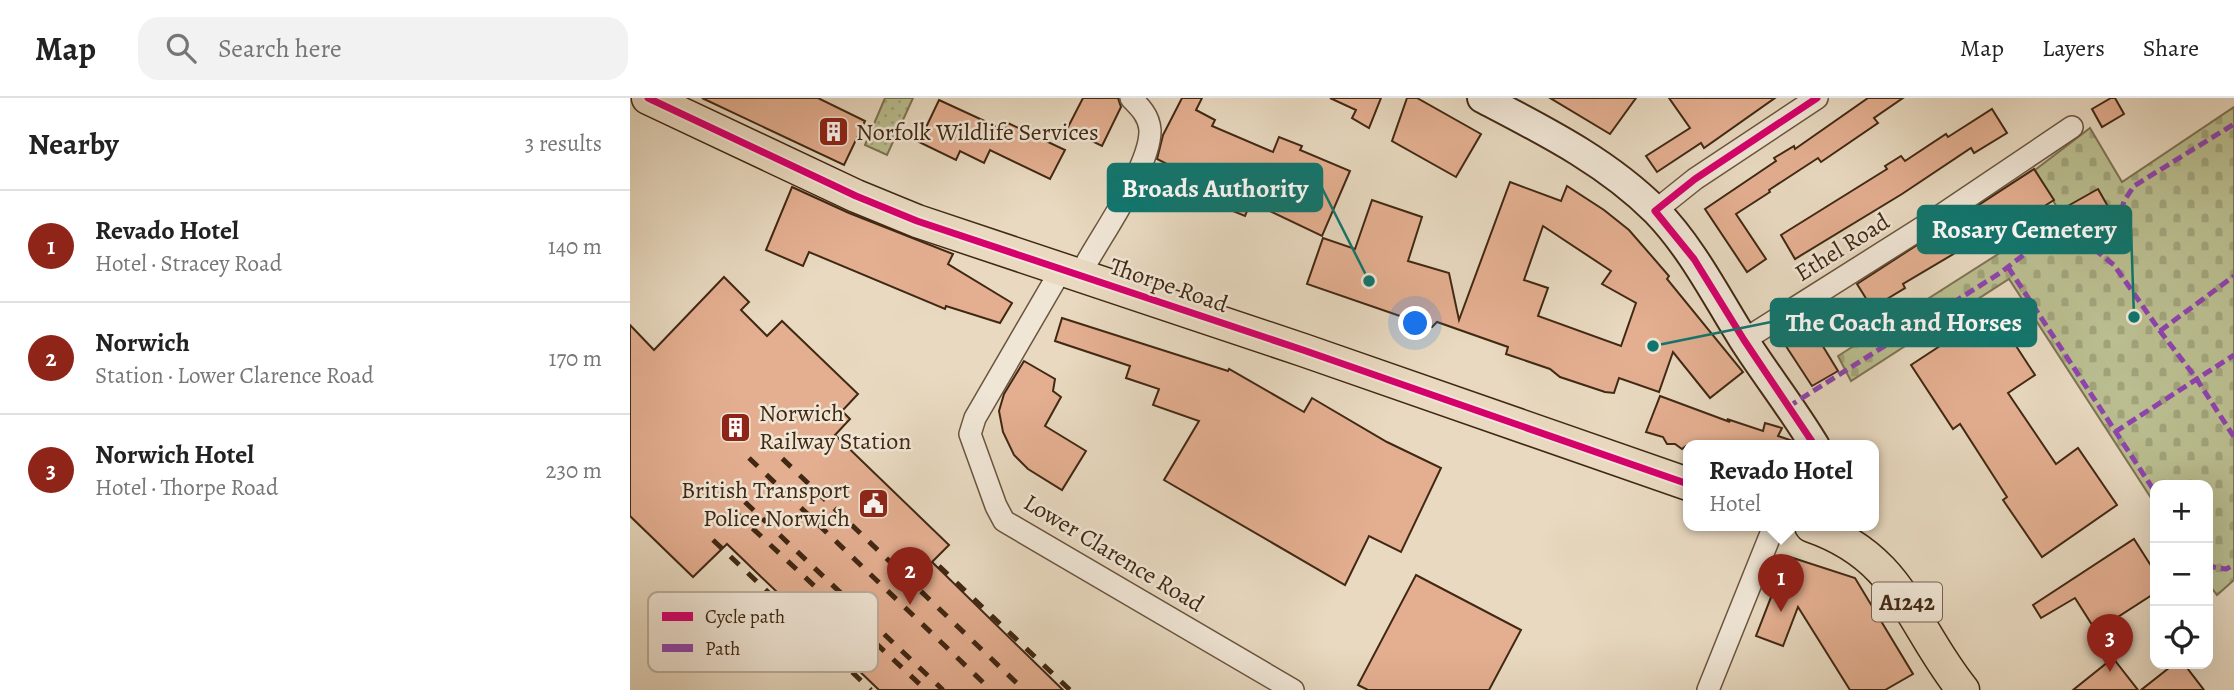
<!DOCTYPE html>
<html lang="en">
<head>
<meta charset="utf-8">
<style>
  body { margin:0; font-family:Alegreya,serif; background:#f2f2f2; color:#222 }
  .controls { position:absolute; right:21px; bottom:21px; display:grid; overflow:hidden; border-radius:14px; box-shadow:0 7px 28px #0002 }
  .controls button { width:63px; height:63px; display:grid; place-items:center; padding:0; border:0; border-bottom:2px solid #e0e0e0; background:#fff; color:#222; font:35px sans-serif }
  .you { position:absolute; left:786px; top:226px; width:24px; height:24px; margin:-18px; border:5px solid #fff; border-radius:50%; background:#1a73e8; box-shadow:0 0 0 10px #1a73e833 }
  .badge { display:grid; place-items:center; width:46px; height:46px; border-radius:50%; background:#8f2418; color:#fff; font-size:23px; font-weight:700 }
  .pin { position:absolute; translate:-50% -58px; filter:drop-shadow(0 2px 4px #0008) }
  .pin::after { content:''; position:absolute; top:37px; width:24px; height:21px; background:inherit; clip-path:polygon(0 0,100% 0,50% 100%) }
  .popup { position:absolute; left:1053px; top:342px; width:196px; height:91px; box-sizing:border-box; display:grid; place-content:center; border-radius:14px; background:#fff; filter:drop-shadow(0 2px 5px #0005); font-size:23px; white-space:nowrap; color:#767676 }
  .popup b { font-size:26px; color:#222 }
  .popup::after { content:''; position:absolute; left:50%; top:100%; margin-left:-14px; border:14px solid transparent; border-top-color:#fff }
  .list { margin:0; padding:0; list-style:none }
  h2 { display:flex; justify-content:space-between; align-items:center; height:91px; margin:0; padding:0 28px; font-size:30px }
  h2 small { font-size:23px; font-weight:400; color:#767676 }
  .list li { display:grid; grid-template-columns:46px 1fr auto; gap:21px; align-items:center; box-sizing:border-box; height:112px; padding:0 28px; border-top:2px solid #e0e0e0 }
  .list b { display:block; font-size:26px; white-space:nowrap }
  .list p { margin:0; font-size:23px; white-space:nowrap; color:#767676 }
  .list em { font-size:23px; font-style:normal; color:#767676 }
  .icon { flex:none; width:38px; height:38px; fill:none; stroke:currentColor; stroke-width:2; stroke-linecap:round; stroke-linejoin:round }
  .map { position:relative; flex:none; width:1604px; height:592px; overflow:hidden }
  header { display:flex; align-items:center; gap:42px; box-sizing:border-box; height:98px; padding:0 35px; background:#fff; border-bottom:2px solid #e0e0e0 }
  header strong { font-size:33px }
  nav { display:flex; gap:38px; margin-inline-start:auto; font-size:24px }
  .search { width:490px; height:63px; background:#f2f2f2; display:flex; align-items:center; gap:18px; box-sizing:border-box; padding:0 24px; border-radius:21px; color:#767676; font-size:26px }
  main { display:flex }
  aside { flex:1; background:#fff }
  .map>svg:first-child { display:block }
</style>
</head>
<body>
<header>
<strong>Map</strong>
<div class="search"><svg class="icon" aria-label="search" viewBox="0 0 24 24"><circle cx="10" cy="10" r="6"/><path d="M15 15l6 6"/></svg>Search here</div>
<nav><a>Map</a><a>Layers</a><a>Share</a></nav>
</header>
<main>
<aside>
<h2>Nearby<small>3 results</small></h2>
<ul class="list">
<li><span class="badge">1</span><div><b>Revado Hotel</b><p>Hotel · Stracey Road</p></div><em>140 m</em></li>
<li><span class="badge">2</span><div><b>Norwich</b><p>Station · Lower Clarence Road</p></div><em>170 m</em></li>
<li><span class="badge">3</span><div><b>Norwich Hotel</b><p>Hotel · Thorpe Road</p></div><em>230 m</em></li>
</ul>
</aside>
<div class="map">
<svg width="1604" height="592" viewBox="0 0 1604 592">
  <defs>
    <pattern id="grass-dots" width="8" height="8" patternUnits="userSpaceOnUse" patternTransform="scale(1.75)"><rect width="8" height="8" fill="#babe90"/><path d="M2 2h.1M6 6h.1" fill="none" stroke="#a1a37b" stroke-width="1.8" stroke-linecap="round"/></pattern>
    <pattern id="cemetery-stones" width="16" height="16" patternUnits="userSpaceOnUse" patternTransform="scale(1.75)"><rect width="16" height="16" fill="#babe90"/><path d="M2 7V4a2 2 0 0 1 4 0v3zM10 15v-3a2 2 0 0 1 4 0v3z" fill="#a1a37b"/></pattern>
  </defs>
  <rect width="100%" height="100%" fill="#e8d9c0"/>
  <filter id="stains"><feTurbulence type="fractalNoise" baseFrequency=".00286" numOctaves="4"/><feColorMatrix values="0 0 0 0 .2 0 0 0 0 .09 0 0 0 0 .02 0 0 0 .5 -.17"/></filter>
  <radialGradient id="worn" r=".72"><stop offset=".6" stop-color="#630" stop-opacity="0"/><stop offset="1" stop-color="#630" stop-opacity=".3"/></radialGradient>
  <polygon fill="url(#grass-dots)" stroke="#7e7352" stroke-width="2" points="255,0 283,0 257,57 235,47"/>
  <polygon fill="url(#cemetery-stones)" stroke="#7e7352" stroke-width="2" points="1604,9 1604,482 1587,497 1578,485 1578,387 1525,387 1525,406 1379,181 1221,283 1208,258 1431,116 1405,72 1460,30 1492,84"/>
  <g fill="#e4af91" stroke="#412813" stroke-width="2" fill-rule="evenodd">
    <polygon points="72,0 188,0 235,23 214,67"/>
    <polygon points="453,0 488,0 491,9 472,48 437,31"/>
    <polygon points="552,0 572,0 566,12 585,22 582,28 643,54 649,39 672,48 670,52 720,73 692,138 621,104 615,118 576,102 582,89 527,61 533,37"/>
    <polygon points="700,0 751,0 739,30 722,20 726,12"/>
    <polygon points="777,0 787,0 851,36 826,79 762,43"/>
    <polygon points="920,0 1006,0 980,36"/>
    <polygon points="1039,0 1145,0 1074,50 1071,45 1027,74 1016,58 1060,30"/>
    <polygon points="1238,0 1273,0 1244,20 1248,25 1191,64 1188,60 1139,92 1140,94 1106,116 1136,161 1117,174 1075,111 1146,63 1144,60 1164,48 1165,51"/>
    <polygon points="1481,0 1485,0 1494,16 1472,29 1462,11"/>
    <polygon points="309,2 374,32 378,25 435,52 420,81 360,52 354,65 330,53 326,62 289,44"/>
    <polygon points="1362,11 1377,35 1344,55 1341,50 1272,96 1165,161 1151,137 1257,71 1255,68 1271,58 1275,63 1316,36 1318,39"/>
    <polygon points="1404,71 1424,102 1351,148 1347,142 1273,186 1275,190 1242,210 1227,186"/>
    <path d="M880 84 931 103 937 88 974 112 999 132 1039 178 1037 181 1113 274 1080 300 1043 254 1029 294 989 280 984 295 975 294 930 279 920 271 876 256 878 249 807 224 802 229 677 186 693 140 725 151 742 102 792 119 778 163 819 175 829 222ZM913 128 981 173 972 186 1006 205 991 248 908 218 918 190 894 182Z"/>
    <polygon points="162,89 219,115 323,156 318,166 382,205 370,225 316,208 315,211 179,154 173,168 136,152"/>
    <polygon points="1468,91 1480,112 1475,114 1484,131 1467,140 1458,124 1449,130 1436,109"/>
    <polygon points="94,179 119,204 111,212 137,238 152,223 228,296 212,313 220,321 205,337 319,447 302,464 433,592 249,592 97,446 63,479 0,418 0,227 24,252"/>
    <polygon points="1175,219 1208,273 1182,288 1148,236"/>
    <polygon points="432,220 598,273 599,271 674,314 682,300 757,344 811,370 771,454 739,438 715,487 534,382 569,323 523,307 529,291 496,280 500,268 425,243"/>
    <polygon points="1373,228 1405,277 1378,295 1426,366 1448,350 1487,407 1412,459 1373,402 1377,399 1330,326 1323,331 1281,267 1339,229 1349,244"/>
    <polygon points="394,263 425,281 423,293 431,299 415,328 456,353 432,392 398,371 384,357 373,334 369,313 374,296"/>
    <polygon points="1030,298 1100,324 1097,321 1133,333 1135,325 1152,330 1148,338 1163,343 1165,348 1056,348 1052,351 1045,346 1037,346 1033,339 1016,334"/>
    <polygon points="1504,441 1525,474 1525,495 1466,533 1445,500 1411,520 1403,507"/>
    <polygon points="1157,458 1225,480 1283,576 1255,592 1220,592 1168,509 1153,548 1126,538"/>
    <polygon points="786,477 891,532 859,592 738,592 728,587"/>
    <polygon points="1483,560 1508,592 1443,592"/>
    <polygon points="1544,566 1554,566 1574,592 1511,592"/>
  </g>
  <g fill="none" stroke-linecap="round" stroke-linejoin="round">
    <defs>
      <g id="street">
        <polyline points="1025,113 1065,81 1187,0"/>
        <polyline points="431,172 345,320 340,336 366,408 374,423 663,592"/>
        <path d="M452 178 457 164C475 132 521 66 520 32 519 18 510 9 501 0"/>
        <polyline points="1114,242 1301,124 1442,29"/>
        <polyline points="1078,592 1144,428"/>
      </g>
      <path id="secondary" d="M852 0C913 32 976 63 1026 113 1062 150 1086 198 1113 241 1136 277 1163 311 1185 348"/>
      <g id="primary">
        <polyline points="18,0 226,98 287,123 673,252 1058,386"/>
        <path d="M1181 428C1273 460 1279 525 1333 592"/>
      </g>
    </defs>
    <use href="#street" stroke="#6b543e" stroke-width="24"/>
    <use href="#secondary" stroke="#412813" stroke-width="32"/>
    <use href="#primary" stroke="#412813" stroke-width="35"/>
    <use href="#street" stroke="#f0e6d6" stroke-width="21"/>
    <use href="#secondary" stroke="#f0e6d6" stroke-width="28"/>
    <use href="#primary" stroke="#e8d9c0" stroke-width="32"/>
    <g stroke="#412813" stroke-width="5" stroke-dasharray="12 12" stroke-linecap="butt">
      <polyline points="135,344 394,592"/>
      <polyline points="119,360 361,592"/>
      <polyline points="115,404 313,592"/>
      <polyline points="105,414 296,592"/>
      <polyline points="83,442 241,592"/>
      <polyline points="309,468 440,592"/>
    </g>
    <g stroke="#8e44ad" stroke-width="5" stroke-dasharray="10 5" stroke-linecap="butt">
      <polyline points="1435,144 1464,151 1484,167 1530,233 1566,280 1604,339"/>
      <polyline points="1378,169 1525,394"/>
      <polyline points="1530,233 1604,178"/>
      <polyline points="1158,309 1370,175 1400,152 1450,138 1490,118 1494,103 1504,88 1604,26"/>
      <polyline points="1485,334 1604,257"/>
      <polyline points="1578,464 1583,469 1596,471 1604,467"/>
    </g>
    <defs>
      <g id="cycleway">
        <polyline points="18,0 226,98 287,123 673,252 1058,386"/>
        <polyline points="1185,348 1114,242 1064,161 1025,113 1065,81 1187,0"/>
      </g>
    </defs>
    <use href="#cycleway" stroke="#f0e6d6" stroke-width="11"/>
    <use href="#cycleway" stroke="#d6006c" stroke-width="7"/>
  </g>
  <defs>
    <symbol id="building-square" viewBox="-11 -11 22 22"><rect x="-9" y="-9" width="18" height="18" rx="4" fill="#8f2418" stroke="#f0e6d6"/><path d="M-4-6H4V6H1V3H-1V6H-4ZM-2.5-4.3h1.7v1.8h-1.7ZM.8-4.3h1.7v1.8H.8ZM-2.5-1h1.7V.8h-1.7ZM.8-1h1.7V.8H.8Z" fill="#fff"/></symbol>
    <symbol id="civic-square" viewBox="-11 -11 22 22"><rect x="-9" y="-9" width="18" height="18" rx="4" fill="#8f2418" stroke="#f0e6d6"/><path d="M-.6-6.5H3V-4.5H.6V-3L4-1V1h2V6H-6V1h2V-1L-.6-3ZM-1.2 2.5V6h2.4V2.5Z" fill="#fff"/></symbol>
  </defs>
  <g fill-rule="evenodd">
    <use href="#building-square" x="186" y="16" width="35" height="35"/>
    <use href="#building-square" x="88" y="312" width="35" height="35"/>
    <use href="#civic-square" x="226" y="388" width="35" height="35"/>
  </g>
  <g text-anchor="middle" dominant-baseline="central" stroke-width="5" stroke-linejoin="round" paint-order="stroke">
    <rect fill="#f0e6d6" stroke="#76614e" stroke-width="2" x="1242" y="484.5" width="70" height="39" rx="5"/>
    <g font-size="23" font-weight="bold" fill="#412813">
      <text x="1277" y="504">A1242</text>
    </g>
    <g font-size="24" fill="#412813" stroke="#f0e6d6" text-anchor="start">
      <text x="226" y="34">Norfolk Wildlife Services</text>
      <text x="129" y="315">Norwich<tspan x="129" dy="28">Railway Station</tspan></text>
      <text x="220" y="392" text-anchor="end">British Transport<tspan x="220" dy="28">Police Norwich</tspan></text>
    </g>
    <g font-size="24" fill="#412813" stroke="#f0e6d6">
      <text transform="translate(1212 149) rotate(-32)">Ethel Road</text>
      <text transform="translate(539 187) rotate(19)">Thorpe Road</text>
      <text transform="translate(484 455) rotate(31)">Lower Clarence Road</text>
    </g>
  </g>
  <rect x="18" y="494" width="230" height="80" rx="10" fill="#f0e6d6" stroke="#bcad9c" stroke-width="2"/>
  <rect x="32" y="514" width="31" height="9" fill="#d6006c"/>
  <rect x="32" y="546" width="31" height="8" fill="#8e44ad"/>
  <g font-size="19" fill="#412813">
    <text x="75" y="525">Cycle path</text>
    <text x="75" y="557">Path</text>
  </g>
  <path fill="none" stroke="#0f766e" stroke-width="2.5" d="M739 183L692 90M1504 219L1501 131M1023 248L1141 224"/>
  <g fill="#0f766e" stroke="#f0e6d6" stroke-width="2.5">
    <circle cx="739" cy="183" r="7"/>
    <circle cx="1504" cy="219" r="7"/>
    <circle cx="1023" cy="248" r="7"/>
  </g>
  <g fill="#0f766e" stroke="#0f766e" stroke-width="2.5">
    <rect x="478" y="66" width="214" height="47" rx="7"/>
    <rect x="1288" y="108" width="213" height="47" rx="7"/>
    <rect x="1141" y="201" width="265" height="47" rx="7"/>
  </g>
  <g font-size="26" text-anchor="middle" font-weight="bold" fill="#fff">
    <text x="585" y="99">Broads Authority</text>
    <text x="1394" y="140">Rosary Cemetery</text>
    <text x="1274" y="233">The Coach and Horses</text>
  </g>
  <rect width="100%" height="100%" filter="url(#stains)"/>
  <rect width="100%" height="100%" fill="url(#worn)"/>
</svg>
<div class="controls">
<button>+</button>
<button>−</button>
<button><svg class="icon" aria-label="locate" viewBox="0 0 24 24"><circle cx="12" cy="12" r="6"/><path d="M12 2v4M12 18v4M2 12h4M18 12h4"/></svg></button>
</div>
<div class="you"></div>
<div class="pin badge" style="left:1151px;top:514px">1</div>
<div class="popup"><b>Revado Hotel</b>Hotel</div>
<div class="pin badge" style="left:280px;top:507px">2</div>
<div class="pin badge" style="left:1480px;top:574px">3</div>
</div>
</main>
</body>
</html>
